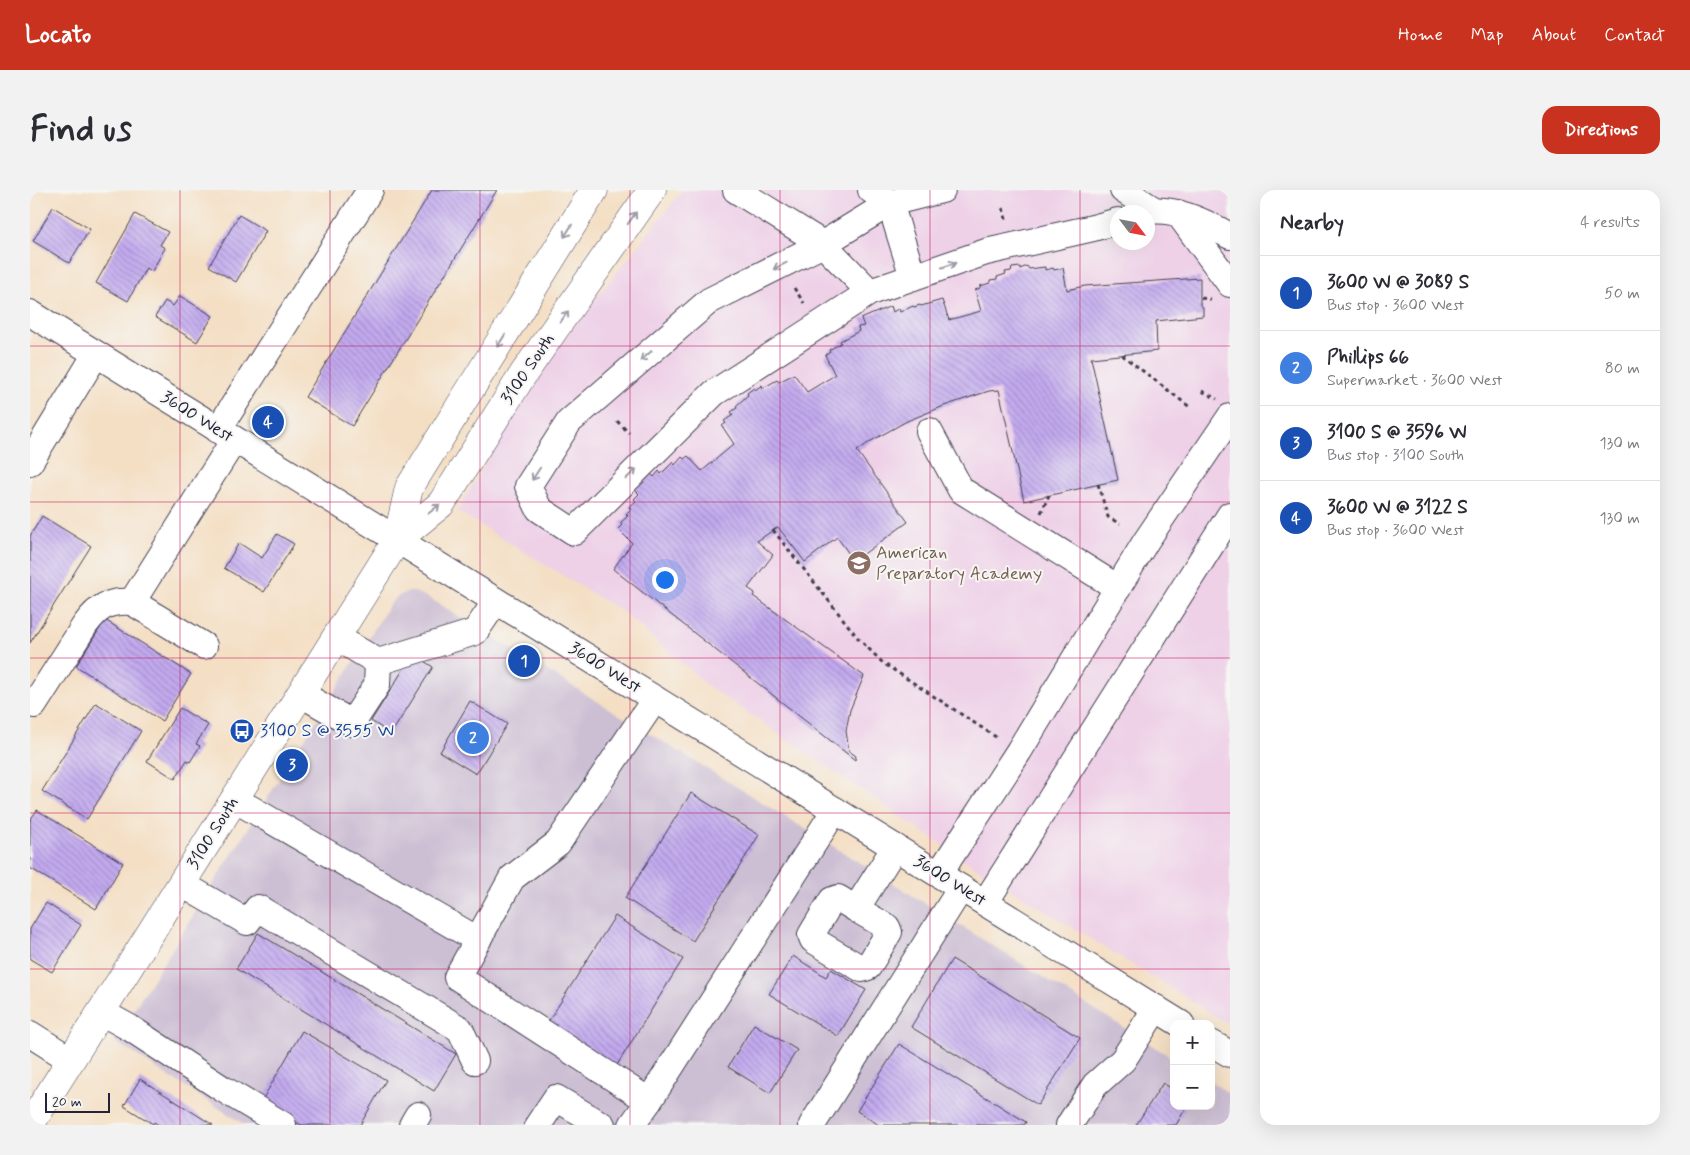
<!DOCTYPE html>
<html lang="en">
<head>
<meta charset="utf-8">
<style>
  body { margin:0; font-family:Mynerve,sans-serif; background:#f2f2f3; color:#2b2b33 }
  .controls { position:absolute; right:15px; bottom:15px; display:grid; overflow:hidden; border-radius:10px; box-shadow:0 5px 20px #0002 }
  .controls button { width:45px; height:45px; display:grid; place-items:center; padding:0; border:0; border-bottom:1px solid #e1e1e2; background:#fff; color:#2b2b33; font:25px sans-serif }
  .compass { position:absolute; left:1080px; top:15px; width:45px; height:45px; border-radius:50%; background:#fff; box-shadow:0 5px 20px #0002; rotate:122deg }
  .scale { position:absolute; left:15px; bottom:12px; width:65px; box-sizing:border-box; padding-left:5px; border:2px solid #22223b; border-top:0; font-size:14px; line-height:18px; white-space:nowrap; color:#22223b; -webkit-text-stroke:4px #f6f6f2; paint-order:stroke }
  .you { position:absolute; left:634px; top:389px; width:18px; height:18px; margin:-12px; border:4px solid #fff; border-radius:50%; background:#1a73e8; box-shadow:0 0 0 8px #1a73e833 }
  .badge { display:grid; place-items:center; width:32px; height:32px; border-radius:50%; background:#c8321e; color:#fff; font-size:16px; font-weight:700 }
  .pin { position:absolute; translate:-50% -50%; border:2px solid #fff; box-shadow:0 1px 5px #0006 }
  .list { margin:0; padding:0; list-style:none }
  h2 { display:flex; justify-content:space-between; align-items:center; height:65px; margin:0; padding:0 20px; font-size:21px }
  h2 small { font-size:16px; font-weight:400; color:#7c7c81 }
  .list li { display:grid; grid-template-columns:32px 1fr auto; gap:15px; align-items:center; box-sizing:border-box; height:75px; padding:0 20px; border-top:1px solid #e1e1e2 }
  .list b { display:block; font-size:19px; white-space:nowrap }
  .list p { margin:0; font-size:16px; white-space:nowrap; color:#7c7c81 }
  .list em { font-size:16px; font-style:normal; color:#7c7c81 }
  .map { position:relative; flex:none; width:1200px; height:935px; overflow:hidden; border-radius:15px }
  header { display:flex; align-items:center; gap:30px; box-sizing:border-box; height:70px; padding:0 25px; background:#c8321e; color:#fff }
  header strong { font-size:24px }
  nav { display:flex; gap:28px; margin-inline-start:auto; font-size:18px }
  .intro { display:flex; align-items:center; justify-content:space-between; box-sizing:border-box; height:120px; padding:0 30px }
  h1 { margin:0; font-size:35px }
  .button { padding:12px 22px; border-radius:15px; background:#c8321e; color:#fff; font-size:18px; font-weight:700 }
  main { display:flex; gap:30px; padding:0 30px }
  aside { flex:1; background:#fff; border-radius:15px; box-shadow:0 5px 20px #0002 }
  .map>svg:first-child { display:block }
</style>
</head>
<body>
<header>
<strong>Locato</strong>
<nav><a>Home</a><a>Map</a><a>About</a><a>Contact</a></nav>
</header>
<div class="intro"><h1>Find us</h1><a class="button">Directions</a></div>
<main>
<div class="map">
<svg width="1200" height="935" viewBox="0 0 1200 935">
  <defs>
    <pattern id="building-back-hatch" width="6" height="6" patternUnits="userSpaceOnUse" patternTransform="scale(1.25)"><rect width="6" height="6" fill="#c3aaef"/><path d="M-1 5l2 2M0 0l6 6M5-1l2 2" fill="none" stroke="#9e8ac3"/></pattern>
  </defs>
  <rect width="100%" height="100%" fill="#f6f6f2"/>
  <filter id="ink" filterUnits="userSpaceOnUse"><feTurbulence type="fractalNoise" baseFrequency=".02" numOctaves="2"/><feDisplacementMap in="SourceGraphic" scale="10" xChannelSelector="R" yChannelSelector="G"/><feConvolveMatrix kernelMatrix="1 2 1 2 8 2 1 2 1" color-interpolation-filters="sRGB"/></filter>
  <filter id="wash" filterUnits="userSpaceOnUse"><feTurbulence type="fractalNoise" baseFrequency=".0096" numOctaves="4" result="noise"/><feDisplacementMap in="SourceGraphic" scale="20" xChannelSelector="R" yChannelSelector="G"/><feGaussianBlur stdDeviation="1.12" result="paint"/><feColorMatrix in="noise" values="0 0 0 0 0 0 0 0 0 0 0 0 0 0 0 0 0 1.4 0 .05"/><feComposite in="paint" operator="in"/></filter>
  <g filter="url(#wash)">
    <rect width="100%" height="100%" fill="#f4dfc4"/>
    <path fill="#eed0e7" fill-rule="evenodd" d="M653 0H1200V835L948 679 678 496 593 422 427 321 516 171ZM1088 22H1118V52H1088Z"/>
    <polygon fill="#ccbed3" points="377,402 385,402 399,408 824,669 1144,869 1144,916 1181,916 1181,892 1200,904 1200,935 215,935 84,851 360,414 367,407"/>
    <g id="blocks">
      <g fill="url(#building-back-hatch)">
        <polygon points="402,0 467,0 322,236 275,207"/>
        <polygon points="23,17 60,39 39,73 3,51"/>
        <polygon points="105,24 138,42 130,55 135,58 122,81 116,78 98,111 66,93"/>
        <polygon points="209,25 236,41 206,92 179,76"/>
        <polygon points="997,76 999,79 1015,77 1015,80 1023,78 1024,80 1033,78 1037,100 1055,96 1170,88 1170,115 1173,117 1173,126 1126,131 1127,161 1061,168 1088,290 994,311 969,200 959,201 914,216 877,231 841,251 827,261 878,332 824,371 807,347 775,372 748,337 727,351 743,365 718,398 725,403 723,406 834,486 820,520 816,541 819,561 826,566 825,570 583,379 602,353 588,339 592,335 590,333 598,326 596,324 601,319 599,317 606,311 604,309 609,304 604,299 620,283 624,287 629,281 631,284 643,272 645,275 652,267 654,269 658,266 672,281 704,254 692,236 696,233 694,231 703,225 701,222 707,218 706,216 718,205 717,203 724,198 725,200 732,195 733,198 747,190 749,192 764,184 777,202 805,185 795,165 800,162 799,160 811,153 810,151 829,141 828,137 834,136 831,129 861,116 863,122 869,118 870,122 883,116 884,117 890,115 891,116 912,110 919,130 951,121 945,100 950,98 950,96 960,93 960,90 967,89 967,87 976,84 975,82 981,81 982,78 990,77 990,79"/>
        <polygon points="150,106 183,126 167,152 125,127 135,111 143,116"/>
        <polygon points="12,326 61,356 0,453 0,346"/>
        <polygon points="247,344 264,354 234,402 194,378 209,353 232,368"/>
        <polygon points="75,430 161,484 132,531 46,476"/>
        <polygon points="383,464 403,477 361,544 341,531"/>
        <polygon points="440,511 477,534 446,584 410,562"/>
        <polygon points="66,513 111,541 57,629 12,601"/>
        <polygon points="150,518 178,535 166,554 170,556 160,572 157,570 145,589 117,571"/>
        <polygon points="661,603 729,645 663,751 595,708"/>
        <polygon points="7,620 93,673 66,719 0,678 0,630"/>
        <polygon points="16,713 51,735 22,782 0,769 0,739"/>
        <polygon points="585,726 653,769 587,875 518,832"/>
        <polygon points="228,743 426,864 404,901 206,779"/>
        <polygon points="763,766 796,787 801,779 836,800 808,846 739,804"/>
        <polygon points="922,769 1050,848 1008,915 881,837"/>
        <polygon points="724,834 767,860 740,903 698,877"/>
        <polygon points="272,841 356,890 330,935 271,935 231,912"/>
        <polygon points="869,854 996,932 994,935 849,935 827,921"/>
        <polygon points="110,889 183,935 128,935 124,932 123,934 94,916"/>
        <polygon points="1133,893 1144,900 1144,916 1157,916 1146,935 1106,935"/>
      </g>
    </g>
  </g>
  <g filter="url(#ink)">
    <use href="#blocks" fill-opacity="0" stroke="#423e50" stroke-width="1"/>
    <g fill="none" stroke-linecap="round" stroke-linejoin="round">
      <defs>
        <g id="minor">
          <polyline points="706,0 793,54 840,102 684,203 544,342 509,319 498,296 539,232 679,111 793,54 860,13 912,0"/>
          <polyline points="841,0 860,13 883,87"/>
          <polyline points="1093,0 1124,20"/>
          <path d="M1115 22C1141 15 1177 33 1200 46"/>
          <polyline points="1148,23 1200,94"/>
          <polyline points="840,102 956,62 1063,38 1088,31"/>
          <polyline points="0,123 1151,834"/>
          <polyline points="188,240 340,0"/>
          <polyline points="899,241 931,300 1088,398"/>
          <polyline points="0,272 66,164"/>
          <polyline points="306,447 348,472 445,442 466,411"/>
          <polyline points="174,456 102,412 204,250"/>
          <polyline points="271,504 322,533 347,495 348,472"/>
          <polyline points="625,509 528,653 482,688 427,787 619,911 805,620"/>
          <path d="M4 515 55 435C68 417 79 410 102 412"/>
          <polyline points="204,609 448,750"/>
          <polyline points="909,684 989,561 1116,351 1200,227"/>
          <polyline points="152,694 217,732 228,718 430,839 445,871"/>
          <polyline points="955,713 1200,325"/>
          <polyline points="826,719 808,708 802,710 781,745 783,750 832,779 838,777 859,742 857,737 826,719 865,657"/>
          <polyline points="71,822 100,838 193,899 253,935"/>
          <polyline points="0,844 41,870"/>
          <polyline points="1181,853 1200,864"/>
          <polyline points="382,935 388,925"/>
          <polyline points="508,935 526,908 572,935"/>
          <polyline points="602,935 619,911"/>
          <polyline points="782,935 931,698"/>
          <polyline points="1039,935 1065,895 1093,870 1126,818"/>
        </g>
        <g id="major">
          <polyline points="367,350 411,314 494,183 622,0"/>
          <polyline points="0,935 367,350 379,298 564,0"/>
        </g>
      </defs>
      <use href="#minor" stroke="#423e50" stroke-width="28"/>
      <use href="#major" stroke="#423e50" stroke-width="29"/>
      <g stroke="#423e50" stroke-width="3" stroke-dasharray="4 4" stroke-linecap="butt">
        <polyline points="973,18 977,33"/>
        <polyline points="764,98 774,113"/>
        <polyline points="1171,108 1181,109"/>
        <polyline points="1092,165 1161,218"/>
        <polyline points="1172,201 1187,209"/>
        <polyline points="587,231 599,243"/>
        <polyline points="1068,294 1078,327 1090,334"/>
        <polyline points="1011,323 1019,305"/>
        <polyline points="743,340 828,448 853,473 969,549"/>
      </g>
      <use href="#minor" stroke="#fff" stroke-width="26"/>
      <use href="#major" stroke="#fff" stroke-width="28"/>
    </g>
    <defs><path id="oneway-shaft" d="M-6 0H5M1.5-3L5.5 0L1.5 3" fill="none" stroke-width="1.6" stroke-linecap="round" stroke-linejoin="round" transform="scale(1.25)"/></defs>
    <g stroke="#9c9ca7">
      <use href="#oneway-shaft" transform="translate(602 28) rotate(-55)"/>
      <use href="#oneway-shaft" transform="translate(538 41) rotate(122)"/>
      <use href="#oneway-shaft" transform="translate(919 75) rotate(-19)"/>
      <use href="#oneway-shaft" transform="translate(750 76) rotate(154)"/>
      <use href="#oneway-shaft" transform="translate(534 127) rotate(-55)"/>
      <use href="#oneway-shaft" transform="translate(471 151) rotate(122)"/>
      <use href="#oneway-shaft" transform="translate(616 166) rotate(139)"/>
      <use href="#oneway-shaft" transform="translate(506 284) rotate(123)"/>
      <use href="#oneway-shaft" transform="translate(601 284) rotate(-44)"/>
      <use href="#oneway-shaft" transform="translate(404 319) rotate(-39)"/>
    </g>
  </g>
  <path fill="none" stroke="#c2185b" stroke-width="1" stroke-opacity="0.55" d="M150 0V935M300 0V935M450 0V935M600 0V935M750 0V935M900 0V935M1050 0V935M0 156H1200M0 312H1200M0 468H1200M0 623H1200M0 779H1200"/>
  <defs>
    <symbol id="school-disc" viewBox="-11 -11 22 22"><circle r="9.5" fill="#8d6e63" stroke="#f6f6f2"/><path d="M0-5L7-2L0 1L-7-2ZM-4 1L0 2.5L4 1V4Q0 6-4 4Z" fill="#fff"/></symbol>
    <symbol id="bus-disc" viewBox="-11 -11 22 22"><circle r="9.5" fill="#1a4fb4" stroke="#f6f6f2"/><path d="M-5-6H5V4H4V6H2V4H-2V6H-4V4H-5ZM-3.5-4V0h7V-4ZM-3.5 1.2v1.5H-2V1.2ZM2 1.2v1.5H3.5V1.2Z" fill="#fff"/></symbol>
  </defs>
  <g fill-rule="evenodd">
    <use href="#school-disc" x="815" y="359" width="28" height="28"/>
    <use href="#bus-disc" x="198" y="527" width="28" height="28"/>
  </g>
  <g text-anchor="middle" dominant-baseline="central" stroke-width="4" stroke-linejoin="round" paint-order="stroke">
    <g font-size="18" fill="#22223b" stroke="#f6f6f2">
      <text transform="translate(498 179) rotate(-56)">3100 South</text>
      <text transform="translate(167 227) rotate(32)">3600 West</text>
      <text transform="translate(575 478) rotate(32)">3600 West</text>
      <text transform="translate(183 643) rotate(-58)">3100 South</text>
      <text transform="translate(920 691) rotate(32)">3600 West</text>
    </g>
    <g font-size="18" fill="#785e54" stroke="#f6f6f2" text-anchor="start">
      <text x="846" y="363">American<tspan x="846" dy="21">Preparatory Academy</tspan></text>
    </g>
    <g font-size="18" fill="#164399" stroke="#f6f6f2" text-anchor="start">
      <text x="230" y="541">3100 S @ 3555 W</text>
    </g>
  </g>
</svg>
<div class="controls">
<button>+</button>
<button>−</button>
</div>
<svg class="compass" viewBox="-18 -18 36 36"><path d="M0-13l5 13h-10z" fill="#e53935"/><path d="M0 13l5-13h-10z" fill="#7c7c81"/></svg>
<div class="scale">20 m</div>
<div class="you"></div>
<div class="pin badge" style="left:494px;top:471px;background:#1a4fb4">1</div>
<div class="pin badge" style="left:443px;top:548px;background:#3f7fe0">2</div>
<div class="pin badge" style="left:262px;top:575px;background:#1a4fb4">3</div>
<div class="pin badge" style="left:238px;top:232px;background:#1a4fb4">4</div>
</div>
<aside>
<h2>Nearby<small>4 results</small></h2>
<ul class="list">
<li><span class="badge" style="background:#1a4fb4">1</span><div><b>3600 W @ 3089 S</b><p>Bus stop · 3600 West</p></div><em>50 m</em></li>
<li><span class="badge" style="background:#3f7fe0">2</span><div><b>Phillips 66</b><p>Supermarket · 3600 West</p></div><em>80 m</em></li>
<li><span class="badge" style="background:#1a4fb4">3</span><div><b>3100 S @ 3596 W</b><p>Bus stop · 3100 South</p></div><em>130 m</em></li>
<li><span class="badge" style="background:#1a4fb4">4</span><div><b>3600 W @ 3122 S</b><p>Bus stop · 3600 West</p></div><em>130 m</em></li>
</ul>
</aside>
</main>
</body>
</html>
